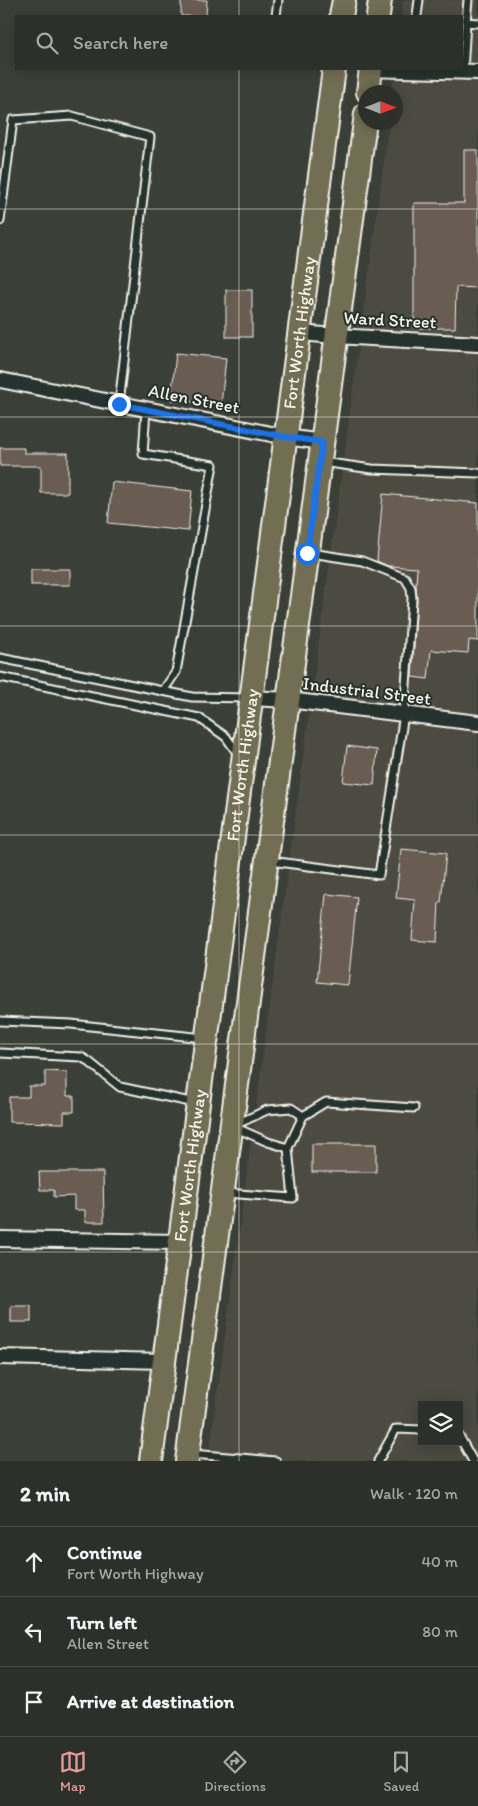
<!DOCTYPE html>
<html lang="en">
<head>
<meta charset="utf-8">
<style>
  body { margin:0; font-family:Itim,sans-serif; background:#383b36; color:#f1f3f6 }
  .controls { position:absolute; right:15px; bottom:15px; display:grid; overflow:hidden; border-radius:0px; box-shadow:0 2px 12px #0003 }
  .controls button { width:45px; height:45px; display:grid; place-items:center; padding:0; border:0; border-bottom:1px solid #484a47; background:#2c2f2a; color:#f1f3f6; font:25px sans-serif }
  .compass { position:absolute; left:358px; top:85px; width:45px; height:45px; border-radius:50%; background:#2c2f2a; box-shadow:0 2px 12px #0003; rotate:90deg }
  .stop { position:absolute; width:15px; height:15px; margin:-11px; border:4px solid #1a73e8; border-radius:50%; background:#fff }
  .stop.end { background:#1a73e8; border-color:#fff; box-shadow:0 1px 5px #0008 }
  .list { margin:0; padding:0; list-style:none }
  h2 { display:flex; justify-content:space-between; align-items:center; height:65px; margin:0; padding:0 20px; font-size:21px }
  h2 small { font-size:16px; font-weight:400; color:#a6a9a8 }
  .list li { display:grid; grid-template-columns:32px 1fr auto; gap:15px; align-items:center; box-sizing:border-box; height:70px; padding:0 20px; border-top:1px solid #484a47 }
  .list b { display:block; font-size:19px; white-space:nowrap }
  .list p { margin:0; font-size:16px; white-space:nowrap; color:#a6a9a8 }
  .list em { font-size:16px; font-style:normal; color:#a6a9a8 }
  .icon { flex:none; width:28px; height:28px; fill:none; stroke:currentColor; stroke-width:2; stroke-linecap:round; stroke-linejoin:round }
  .map { position:relative; flex:none; width:478px; height:1461px; overflow:hidden }
  .search { position:absolute; background:#2c2f2a; box-shadow:0 2px 12px #0003; left:15px; right:15px; top:15px; height:55px; display:flex; align-items:center; gap:12px; box-sizing:border-box; padding:0 18px; border-radius:0px; color:#a6a9a8; font-size:19px }
  .sheet { height:275px; background:#2c2f2a }
  nav { display:flex; justify-content:space-around; align-items:center; box-sizing:border-box; height:70px; border-top:1px solid #484a47; background:#2c2f2a; font-size:14px; color:#a6a9a8 }
  nav a { display:grid; justify-items:center; gap:2px }
  nav .on { color:#e69b98 }
  .map>svg:first-child { display:block }
</style>
</head>
<body>
<div class="map">
<svg width="478" height="1461" viewBox="0 0 478 1461">
  <rect width="100%" height="100%" fill="#3a3f38"/>
  <filter id="ink" filterUnits="userSpaceOnUse"><feTurbulence type="fractalNoise" baseFrequency=".02" numOctaves="2"/><feDisplacementMap in="SourceGraphic" scale="10" xChannelSelector="R" yChannelSelector="G"/><feConvolveMatrix kernelMatrix="1 2 1 2 8 2 1 2 1" color-interpolation-filters="sRGB"/></filter>
  <g filter="url(#ink)">
    <path fill="#4b4b43" fill-rule="evenodd" d="M403 0H478V1461H208L389 123 396 122V92H392L395 69H462V16H401ZM422 1405H459V1442H422Z"/>
    <g fill="#675c52" stroke="#f4f1e8">
      <polygon points="181,0 207,0 206,16 181,16"/>
      <polygon points="464,150 478,150 478,288 456,287 455,328 414,328 414,203 464,203"/>
      <rect x="226" y="290" width="26" height="47"/>
      <polygon points="176,353 226,358 221,405 171,400"/>
      <polygon points="0,448 24,448 24,453 68,453 68,493 41,493 41,466 0,466"/>
      <polygon points="112,482 192,491 188,531 108,523"/>
      <polygon points="383,494 478,503 478,641 469,640 468,653 431,650 428,679 412,677 417,599 416,585 417,568 388,566 377,561"/>
      <rect x="31" y="569" width="39" height="16"/>
      <polygon points="347,746 377,750 374,785 343,782"/>
      <polygon points="401,849 446,853 441,902 439,902 437,942 412,940 415,900 396,898"/>
      <polygon points="326,894 357,897 348,985 317,982"/>
      <polygon points="45,1071 67,1072 67,1096 74,1096 74,1112 64,1112 64,1123 9,1122 9,1097 29,1097 29,1086 45,1086"/>
      <rect x="312" y="1144" width="64" height="28"/>
      <polygon points="39,1172 103,1172 104,1222 85,1222 85,1210 74,1210 74,1196 54,1197 54,1190 40,1190"/>
      <rect x="11" y="1306" width="20" height="16"/>
    </g>
    <g fill="none" stroke-linecap="round" stroke-linejoin="round">
      <defs>
        <g id="service">
          <polyline points="468,0 466,22 478,23"/>
          <polyline points="276,16 278,0"/>
          <polyline points="417,16 419,0"/>
          <polyline points="463,72 466,22"/>
          <polyline points="0,221 13,120 72,116 150,137 119,404"/>
          <polyline points="146,409 143,454 213,465 176,672 163,691"/>
          <polyline points="322,462 372,469 478,473"/>
          <polyline points="0,658 192,697 249,698"/>
          <polyline points="0,677 199,718 226,737 238,754"/>
          <polyline points="270,861 379,875 404,714 412,599 411,588 405,578 362,561 311,553"/>
          <polyline points="0,1021 71,1024 204,1038"/>
          <polyline points="0,1053 81,1057 88,1061 120,1087 195,1103"/>
          <polyline points="237,1124 267,1110 291,1108 303,1116"/>
          <polyline points="234,1127 268,1142 288,1148 303,1116 326,1102 414,1108"/>
          <polyline points="226,1193 293,1198 288,1148"/>
          <polyline points="459,1436 473,1461"/>
          <polyline points="191,1454 276,1461"/>
          <polyline points="378,1461 396,1429 422,1430"/>
        </g>
        <g id="minor">
          <polyline points="366,69 478,72"/>
          <polyline points="300,333 336,336 478,344"/>
          <polyline points="0,380 286,437 322,442"/>
          <polyline points="251,698 288,700 478,723"/>
          <polyline points="0,1239 180,1242"/>
          <polyline points="0,1357 164,1361"/>
        </g>
        <g id="primary">
          <polyline points="341,16 344,0"/>
          <polyline points="378,16 380,0"/>
          <polyline points="368,92 371,69"/>
          <path id="s1" d="M151 1461 334 69"/>
          <polyline points="187,1461 366,114"/>
        </g>
      </defs>
      <use href="#service" stroke="#f4f1e8" stroke-width="11"/>
      <use href="#minor" stroke="#f4f1e8" stroke-width="18"/>
      <use href="#primary" stroke="#f4f1e8" stroke-width="26"/>
      <use href="#service" stroke="#26332d" stroke-width="7"/>
      <use href="#minor" stroke="#26332d" stroke-width="14"/>
      <use href="#primary" stroke="#726e52" stroke-width="22"/>
    </g>
  </g>
  <g fill="none" stroke-linecap="round" stroke-linejoin="round" filter="url(#ink)">
    <polyline stroke="#1a73e8" stroke-width="6" points="119,404 286,437 322,442 307,553"/>
  </g>
  <path fill="none" stroke="#f4f1e8" stroke-width="1" stroke-opacity="0.55" d="M239 0V16M239 69V1461M0 209H478M0 417H478M0 626H478M0 835H478M0 1044H478M0 1252H478"/>
  <g text-anchor="middle" dominant-baseline="central" stroke-width="4" stroke-linejoin="round" paint-order="stroke">
    <g font-size="18" fill="#f4f1e8" stroke="#26332d">
      <text transform="translate(390 320) rotate(3)">Ward Street</text>
      <text stroke="none"><textPath href="#s1" startOffset="1138">Fort Worth Highway</textPath></text>
      <text transform="translate(194 399) rotate(11)">Allen Street</text>
      <text transform="translate(367 691) rotate(7)">Industrial Street</text>
      <text stroke="none"><textPath href="#s1" startOffset="702">Fort Worth Highway</textPath></text>
      <text stroke="none"><textPath href="#s1" startOffset="298">Fort Worth Highway</textPath></text>
    </g>
  </g>
</svg>
<div class="controls">
<button><svg class="icon" aria-label="layers" viewBox="0 0 24 24"><path d="M12 4l9 5-9 5-9-5zM3 14l9 5 9-5"/></svg></button>
</div>
<svg class="compass" viewBox="-18 -18 36 36"><path d="M0-13l5 13h-10z" fill="#e53935"/><path d="M0 13l5-13h-10z" fill="#a6a9a8"/></svg>
<div class="stop" style="left:307px;top:553px"></div>
<div class="stop end" style="left:119px;top:404px"></div>
<div class="search"><svg class="icon" aria-label="search" viewBox="0 0 24 24"><circle cx="10" cy="10" r="6"/><path d="M15 15l6 6"/></svg>Search here</div>
</div>
<section class="sheet">
<h2>2 min<small>Walk · 120 m</small></h2>
<ul class="list">
<li><svg class="icon" aria-label="ahead" viewBox="0 0 24 24"><path d="M12 20V5M6 11l6-6 6 6"/></svg><div><b>Continue</b><p>Fort Worth Highway</p></div><em>40 m</em></li>
<li><svg class="icon" aria-label="left" viewBox="0 0 24 24"><path d="M17 20v-9H6M10 6l-5 5 5 5"/></svg><div><b>Turn left</b><p>Allen Street</p></div><em>80 m</em></li>
<li><svg class="icon" aria-label="arrive" viewBox="0 0 24 24"><path d="M6 21V4h12l-3 4 3 4H6"/></svg><div><b>Arrive at destination</b></div></li>
</ul>
</section>
<nav>
<a class="on"><svg class="icon" aria-label="map" viewBox="0 0 24 24"><path d="M3 6l6-2 6 2 6-2v14l-6 2-6-2-6 2zM9 4v14M15 6v14"/></svg>Map</a>
<a><svg class="icon" aria-label="directions" viewBox="0 0 24 24"><path d="M12 3l9 9-9 9-9-9zM9 14v-3h6M13 9l2 2-2 2"/></svg>Directions</a>
<a><svg class="icon" aria-label="saved" viewBox="0 0 24 24"><path d="M7 4h10v16l-5-4-5 4z"/></svg>Saved</a>
</nav>
</body>
</html>
